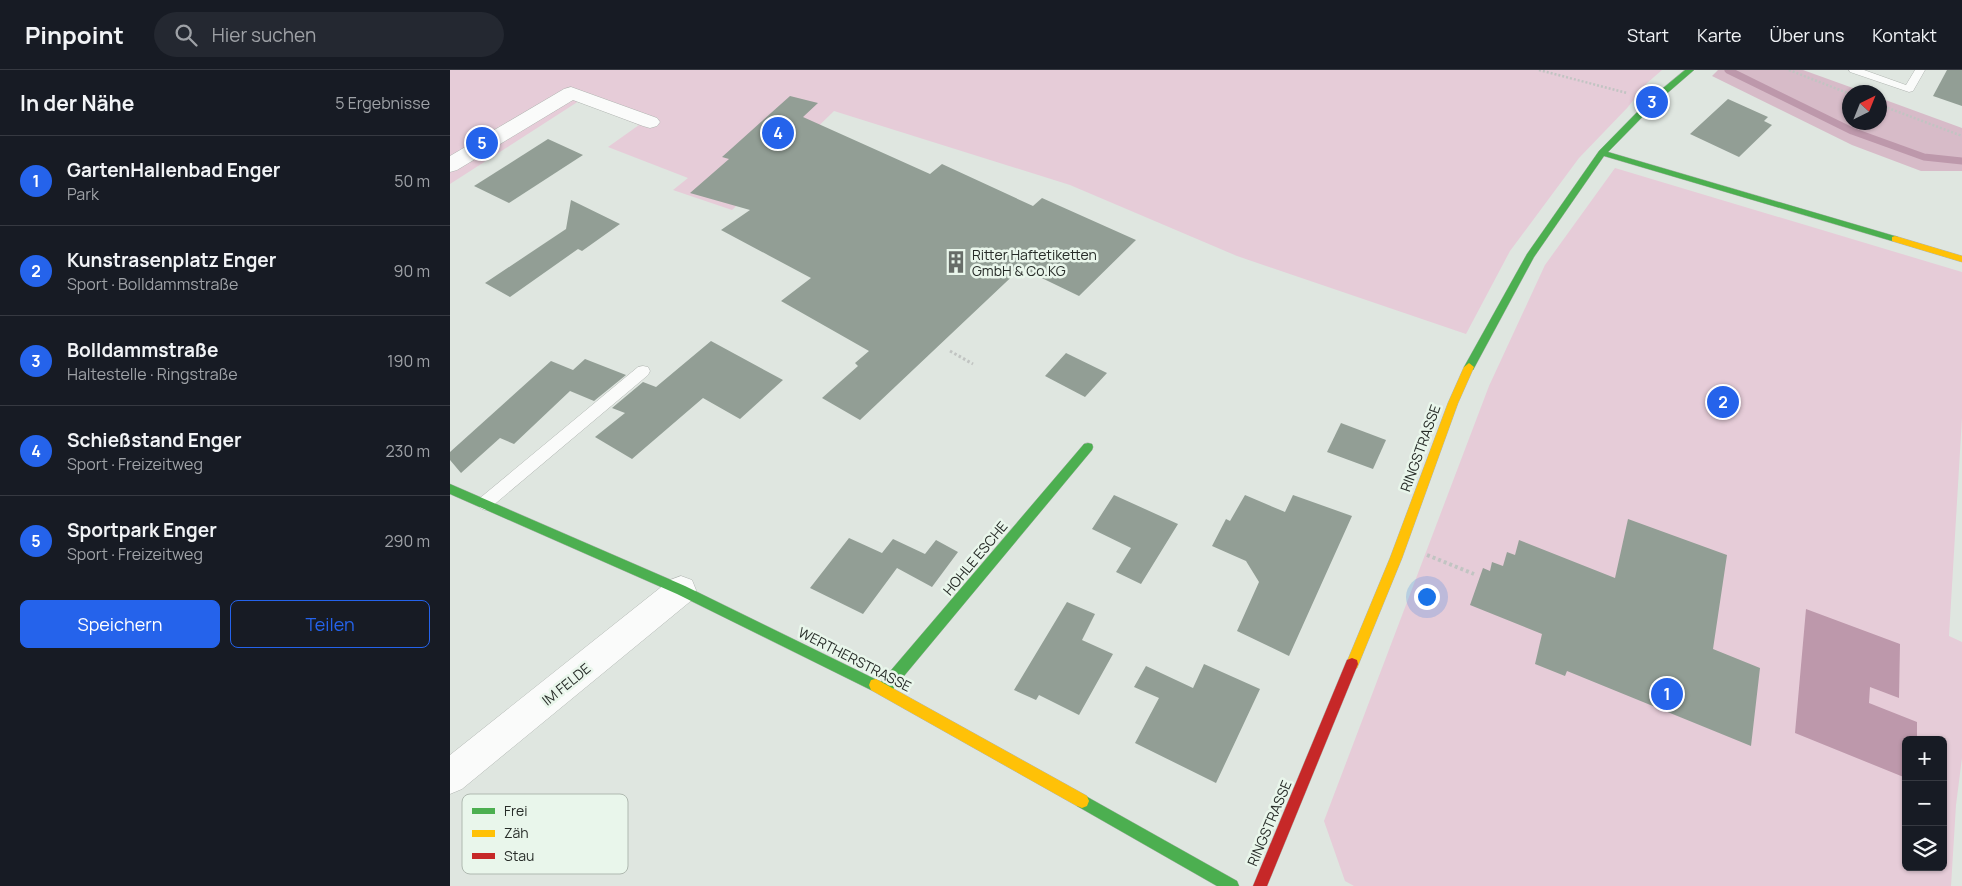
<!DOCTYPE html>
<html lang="de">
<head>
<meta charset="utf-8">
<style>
  body { margin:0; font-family:Manrope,sans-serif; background:#242831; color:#f1f3f6 }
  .controls { position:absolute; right:15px; bottom:15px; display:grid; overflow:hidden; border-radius:8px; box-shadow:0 1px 4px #0004 }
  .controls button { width:45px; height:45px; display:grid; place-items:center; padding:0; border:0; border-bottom:1px solid #363941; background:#171b24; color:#f1f3f6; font:25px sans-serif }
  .compass { position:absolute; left:1392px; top:15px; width:45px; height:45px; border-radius:50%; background:#171b24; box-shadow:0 1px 4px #0004; rotate:43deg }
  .you { position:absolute; left:976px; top:526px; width:18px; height:18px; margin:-12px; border:4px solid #fff; border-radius:50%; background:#1a73e8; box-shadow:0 0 0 8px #1a73e833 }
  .badge { display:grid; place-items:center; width:32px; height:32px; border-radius:50%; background:#2563eb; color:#fff; font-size:16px; font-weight:700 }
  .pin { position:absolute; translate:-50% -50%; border:2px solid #fff; box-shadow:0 1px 5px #0006 }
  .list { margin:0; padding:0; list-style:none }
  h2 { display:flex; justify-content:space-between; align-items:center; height:65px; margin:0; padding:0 20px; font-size:21px }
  h2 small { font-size:16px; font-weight:400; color:#9ea1a6 }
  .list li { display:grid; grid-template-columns:32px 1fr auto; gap:15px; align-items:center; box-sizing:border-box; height:90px; padding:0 20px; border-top:1px solid #363941 }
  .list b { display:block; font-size:19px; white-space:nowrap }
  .list p { margin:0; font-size:16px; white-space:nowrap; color:#9ea1a6 }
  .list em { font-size:16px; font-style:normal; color:#9ea1a6 }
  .actions { display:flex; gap:10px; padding:15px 20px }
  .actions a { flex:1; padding:11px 0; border:1px solid #2563eb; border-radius:8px; text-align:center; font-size:18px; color:#2563eb }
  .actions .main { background:#2563eb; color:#fff }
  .icon { flex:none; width:28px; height:28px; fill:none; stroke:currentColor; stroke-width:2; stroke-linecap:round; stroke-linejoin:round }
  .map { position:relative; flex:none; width:1512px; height:816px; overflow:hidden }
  header { display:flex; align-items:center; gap:30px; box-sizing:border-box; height:70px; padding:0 25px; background:#171b24; border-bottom:1px solid #363941 }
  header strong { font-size:24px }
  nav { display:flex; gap:28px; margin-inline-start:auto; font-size:18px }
  .search { width:350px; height:45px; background:#242831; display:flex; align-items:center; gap:12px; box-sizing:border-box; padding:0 18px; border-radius:28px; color:#9ea1a6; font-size:19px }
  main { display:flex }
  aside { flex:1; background:#171b24 }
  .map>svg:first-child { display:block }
</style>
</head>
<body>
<header>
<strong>Pinpoint</strong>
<div class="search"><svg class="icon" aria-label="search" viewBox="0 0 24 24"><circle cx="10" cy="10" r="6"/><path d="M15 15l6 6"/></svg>Hier suchen</div>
<nav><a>Start</a><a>Karte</a><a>Über uns</a><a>Kontakt</a></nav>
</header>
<main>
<aside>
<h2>In der Nähe<small>5 Ergebnisse</small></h2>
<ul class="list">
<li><span class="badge">1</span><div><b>GartenHallenbad Enger</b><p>Park</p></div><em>50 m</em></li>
<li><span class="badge">2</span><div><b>Kunstrasenplatz Enger</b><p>Sport · Bolldammstraße</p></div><em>90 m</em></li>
<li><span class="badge">3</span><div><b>Bolldammstraße</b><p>Haltestelle · Ringstraße</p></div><em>190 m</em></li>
<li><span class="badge">4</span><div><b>Schießstand Enger</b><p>Sport · Freizeitweg</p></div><em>230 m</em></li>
<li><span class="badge">5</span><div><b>Sportpark Enger</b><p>Sport · Freizeitweg</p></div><em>290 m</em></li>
</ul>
<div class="actions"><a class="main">Speichern</a><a>Teilen</a></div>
</aside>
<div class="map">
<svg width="1512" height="816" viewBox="0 0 1512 816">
  <rect width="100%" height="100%" fill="#dfe6e0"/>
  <g fill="#e6ccd8" fill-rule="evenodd">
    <polygon points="0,0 1212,0 1196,14 1178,37 1129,88 1060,181 1016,264 787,186 620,115 384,41 282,140 223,120 238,108 158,77 189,55 129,31 0,114"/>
    <path d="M1165 98 1512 202V348L1499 566 1512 572V688L1506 735 1501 816H904L895 811 874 751 1039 316 1095 195ZM1456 670H1493V797H1456Z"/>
  </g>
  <polygon fill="#d7bbc8" points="1268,0 1353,0 1414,22 1400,22 1400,52 1430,52 1430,28 1512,58 1512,101 1471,101 1402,75 1262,6"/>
  <polygon fill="#bd98ab" points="1356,539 1450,574 1449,628 1420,617 1419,633 1467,652 1467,670 1456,670 1456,708 1345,663"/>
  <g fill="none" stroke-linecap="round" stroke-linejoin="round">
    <polyline stroke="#bd98ab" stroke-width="7" points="1278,0 1402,61 1474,87 1512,91"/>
  </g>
  <g fill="#929e95">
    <polygon points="1497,0 1512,0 1512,36 1483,26"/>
    <polygon points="340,26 368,33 353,47 480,104 492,94 583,136 592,128 686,170 629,226 571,198 410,350 372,328 408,296 405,293 419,281 331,231 361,208 271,160 300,140 240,123 279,89 272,87"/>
    <polygon points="1278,29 1318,47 1314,51 1322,55 1289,87 1240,64"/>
    <polygon points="98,69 133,85 59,133 24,116"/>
    <polygon points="121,130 170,154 132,181 128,179 60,227 35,213 116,159"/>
    <polygon points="261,271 333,310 290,349 253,328 182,389 145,367 175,343 162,338 193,312 206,317"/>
    <polygon points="616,283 657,303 635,327 595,306"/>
    <polygon points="135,289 176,305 144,331 120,321 64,374 50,368 11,403 0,390 0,382 101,291 123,300"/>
    <polygon points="891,353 936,370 923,399 877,382"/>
    <polygon points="664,425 728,454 691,514 666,502 681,478 642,459"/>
    <polygon points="795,425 835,442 843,425 902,446 839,586 787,561 809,512 796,491 762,476 776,449 780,451"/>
    <polygon points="1178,449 1277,485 1263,579 1310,598 1301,676 1117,601 1115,606 1085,594 1092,564 1020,535 1033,498 1040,501 1042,492 1053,496 1057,482 1065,485 1069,470 1165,508"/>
    <polygon points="399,468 432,483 443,469 475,484 486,470 508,482 482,517 447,498 413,544 360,518"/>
    <polygon points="617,532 645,544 632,570 663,584 629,645 589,625 586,630 564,620"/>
    <polygon points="754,594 810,619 766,713 685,673 709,628 684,617 696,596 743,618"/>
  </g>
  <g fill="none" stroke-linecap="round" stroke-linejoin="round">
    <defs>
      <g id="lane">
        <polygon points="1399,0 1414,0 1456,15 1465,0 1475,0 1463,21 1459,22 1400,2"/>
        <polygon points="193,296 198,297 200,301 198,305 40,438 35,440 30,438 27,433 30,428 188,297"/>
      </g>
      <g id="street">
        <polygon points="121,17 207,48 210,52 207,56 200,58 193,56 123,30 7,100 0,102 0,86 114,19"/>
        <polygon points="231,506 242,510 246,520 242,530 12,719 0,724 0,685 220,510"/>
      </g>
      <g id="fast">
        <polygon points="1235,0 1244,0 1207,32 1158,82 1448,167 1448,171 1442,171 1154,86 1084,187 1023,300 1015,300 1014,297 1077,184 1149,81 1201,28"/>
        <polygon points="638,373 642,374 643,377 642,380 439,624 434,625 429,624 428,621 421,620 227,524 0,424 0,414 235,516 431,612 634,374"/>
        <polygon points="632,724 787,811 789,816 767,816 627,736 625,731 627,726"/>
      </g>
      <g id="slow">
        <polygon points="1445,166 1512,186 1512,192 1442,171 1442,167"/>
        <polygon points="1019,293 1024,297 1008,333 952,488 907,598 902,600 897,598 896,594 940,488 998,333 1014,297"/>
        <polygon points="426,609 637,726 639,731 637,736 632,738 627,736 421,620 419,615 421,610"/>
      </g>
      <polygon id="jam" points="902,588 907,590 908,594 817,816 803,816 897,590"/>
    </defs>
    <use href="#lane" stroke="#b0b5b1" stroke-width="1"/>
    <use href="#street" stroke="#b0b5b1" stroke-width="1"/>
    <use href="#fast" stroke="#b0b5b1" stroke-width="1"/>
    <use href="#slow" stroke="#b0b5b1" stroke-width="1"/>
    <use href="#jam" stroke="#b0b5b1" stroke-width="1"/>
    <g stroke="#c1c4c2" stroke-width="2.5" stroke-dasharray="2 2" stroke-linecap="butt">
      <polyline points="1089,0 1177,23"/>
      <polyline points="1339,0 1400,24"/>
      <polyline points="1430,35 1512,66"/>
    </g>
    <polyline stroke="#c1c4c2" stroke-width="3" stroke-dasharray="2.5 2.5" stroke-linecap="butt" points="500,281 523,294"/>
    <polyline stroke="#c1c4c2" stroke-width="4" stroke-dasharray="3 3" stroke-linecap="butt" points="977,485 1024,504"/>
    <use href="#lane" fill="#fafbfa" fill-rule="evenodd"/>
    <use href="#street" fill="#fafbfa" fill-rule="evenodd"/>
    <use href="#fast" fill="#4caf50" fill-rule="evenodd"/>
    <use href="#slow" fill="#ffc107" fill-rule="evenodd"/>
    <use href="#jam" fill="#c62828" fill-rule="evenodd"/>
  </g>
  <defs>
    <symbol id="building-bare" viewBox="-9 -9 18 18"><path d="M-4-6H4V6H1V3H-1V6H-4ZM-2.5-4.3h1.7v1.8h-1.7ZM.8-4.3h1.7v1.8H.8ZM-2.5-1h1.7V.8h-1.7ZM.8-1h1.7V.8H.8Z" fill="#676d68" stroke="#e9f6eb" stroke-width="2.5" paint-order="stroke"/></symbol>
  </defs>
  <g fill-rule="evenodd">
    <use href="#building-bare" x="490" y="176" width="32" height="32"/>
  </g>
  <g text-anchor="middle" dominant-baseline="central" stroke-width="5" stroke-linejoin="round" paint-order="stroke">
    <g font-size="14" fill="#272c28" stroke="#e9f6eb" text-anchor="start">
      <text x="522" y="184">Ritter Haftetiketten<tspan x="522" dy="16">GmbH &amp; Co.KG</tspan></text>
    </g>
    <g font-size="14" fill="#272c28" stroke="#e9f6eb">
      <text transform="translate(970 378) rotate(-70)">RINGSTRASSE</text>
      <text transform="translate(525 488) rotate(-50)">HOHLE ESCHE</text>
      <text transform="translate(405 589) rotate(27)">WERTHERSTRASSE</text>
      <text transform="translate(116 614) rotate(-39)">IM FELDE</text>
      <text transform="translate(819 753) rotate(-67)">RINGSTRASSE</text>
    </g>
  </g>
  <rect x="12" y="724" width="166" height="80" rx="8" fill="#e9f6eb" stroke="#afb9b0" stroke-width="1"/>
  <rect x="22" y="738" width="23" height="6" fill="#4caf50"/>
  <rect x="22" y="760" width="23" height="7" fill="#ffc107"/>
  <rect x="22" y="783" width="23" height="6" fill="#c62828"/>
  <g font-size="14" fill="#272c28">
    <text x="54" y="746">Frei</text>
    <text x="54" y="768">Zäh</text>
    <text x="54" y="791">Stau</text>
  </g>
</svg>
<div class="controls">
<button>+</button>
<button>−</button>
<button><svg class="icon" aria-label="layers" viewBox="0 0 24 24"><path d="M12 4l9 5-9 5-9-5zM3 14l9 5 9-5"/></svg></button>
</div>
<svg class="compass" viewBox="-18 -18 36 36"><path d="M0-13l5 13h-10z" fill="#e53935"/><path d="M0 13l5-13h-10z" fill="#9ea1a6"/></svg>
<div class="you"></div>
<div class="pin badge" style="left:1217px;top:624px">1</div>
<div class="pin badge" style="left:1273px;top:332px">2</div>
<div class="pin badge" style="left:1202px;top:32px">3</div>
<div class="pin badge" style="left:328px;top:63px">4</div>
<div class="pin badge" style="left:32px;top:73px">5</div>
</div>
</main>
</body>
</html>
